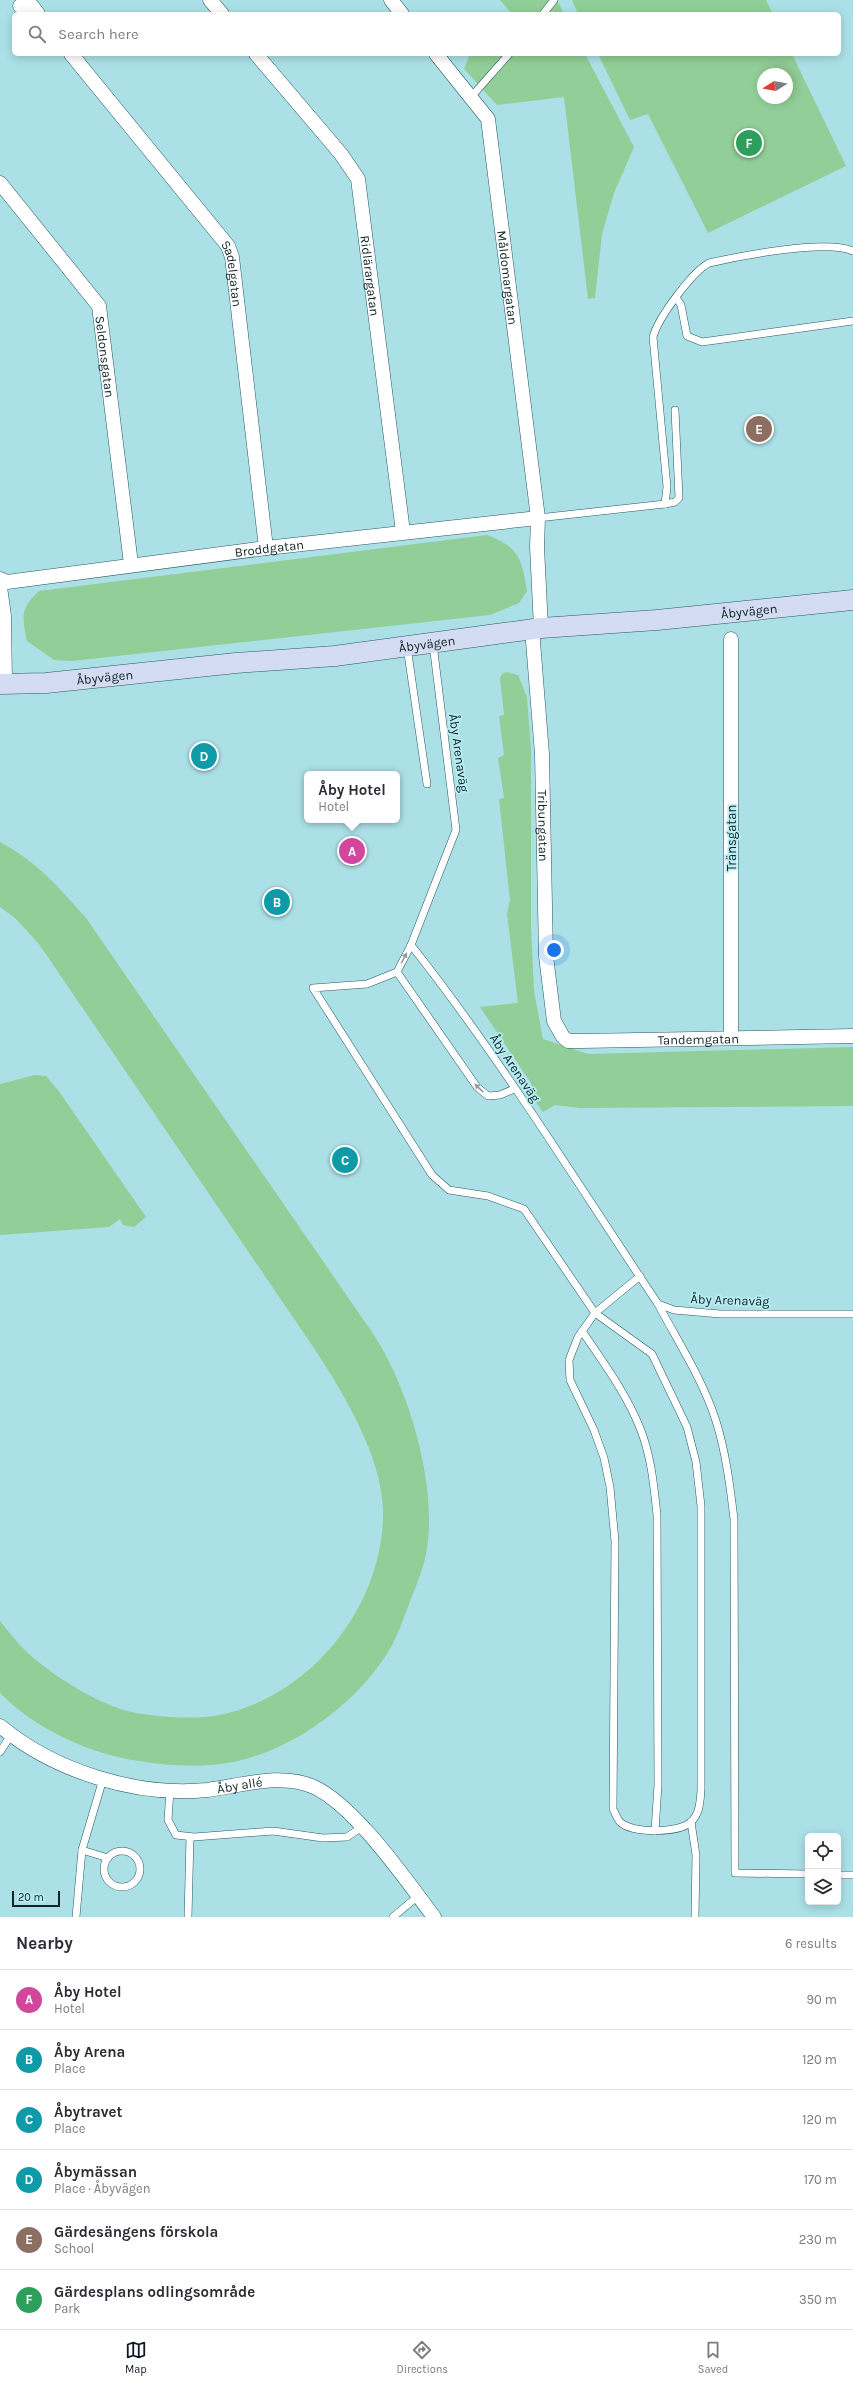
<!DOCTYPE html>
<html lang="en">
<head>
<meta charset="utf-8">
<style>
  body { margin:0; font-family:Karla,sans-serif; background:#f2f2f3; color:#2b2b33 }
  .controls { position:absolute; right:12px; bottom:12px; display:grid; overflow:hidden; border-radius:6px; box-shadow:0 2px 10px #0003 }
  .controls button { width:36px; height:36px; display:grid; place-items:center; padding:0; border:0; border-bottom:1px solid #e1e1e2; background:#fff; color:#2b2b33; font:20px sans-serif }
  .compass { position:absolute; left:757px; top:68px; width:36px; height:36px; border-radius:50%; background:#fff; box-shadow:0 2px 10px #0003; rotate:259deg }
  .scale { position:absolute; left:12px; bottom:10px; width:48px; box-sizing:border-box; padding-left:4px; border:2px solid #112528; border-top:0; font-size:11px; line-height:14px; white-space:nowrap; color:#112528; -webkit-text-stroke:3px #b9edf4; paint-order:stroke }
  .you { position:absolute; left:554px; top:950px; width:14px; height:14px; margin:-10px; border:3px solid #fff; border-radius:50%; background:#1a73e8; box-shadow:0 0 0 6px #1a73e833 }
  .badge { display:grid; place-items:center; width:26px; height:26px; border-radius:50%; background:#111827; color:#fff; font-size:13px; font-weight:700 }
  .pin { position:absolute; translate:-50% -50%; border:2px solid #fff; box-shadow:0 1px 4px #0006 }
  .popup { position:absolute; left:304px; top:771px; width:96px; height:52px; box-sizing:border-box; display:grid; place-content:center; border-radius:6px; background:#fff; filter:drop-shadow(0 1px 3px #0005); font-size:13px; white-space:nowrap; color:#7c7c81 }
  .popup b { font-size:15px; color:#2b2b33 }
  .popup::after { content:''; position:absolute; left:50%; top:100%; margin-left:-8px; border:8px solid transparent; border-top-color:#fff }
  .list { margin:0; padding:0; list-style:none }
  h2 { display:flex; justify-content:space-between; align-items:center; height:52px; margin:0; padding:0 16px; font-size:17px }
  h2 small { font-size:13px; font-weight:400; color:#7c7c81 }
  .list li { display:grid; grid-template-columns:26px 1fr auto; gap:12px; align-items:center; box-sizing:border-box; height:60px; padding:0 16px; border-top:1px solid #e1e1e2 }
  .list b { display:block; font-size:15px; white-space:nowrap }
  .list p { margin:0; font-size:13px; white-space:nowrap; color:#7c7c81 }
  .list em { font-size:13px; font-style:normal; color:#7c7c81 }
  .icon { flex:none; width:22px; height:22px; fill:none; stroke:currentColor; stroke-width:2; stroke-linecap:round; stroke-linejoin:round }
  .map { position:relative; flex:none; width:853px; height:1917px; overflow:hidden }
  .search { position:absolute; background:#fff; box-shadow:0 2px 10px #0003; left:12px; right:12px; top:12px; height:44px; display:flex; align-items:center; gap:10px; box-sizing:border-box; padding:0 14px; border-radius:6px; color:#7c7c81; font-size:15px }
  .sheet { height:412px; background:#fff }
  nav { display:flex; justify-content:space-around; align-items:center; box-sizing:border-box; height:56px; border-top:1px solid #e1e1e2; background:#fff; font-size:11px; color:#7c7c81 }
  nav a { display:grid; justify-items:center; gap:2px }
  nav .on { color:#111827 }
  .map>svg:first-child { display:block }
</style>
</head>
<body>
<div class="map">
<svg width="853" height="1917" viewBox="0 0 853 1917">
  <rect width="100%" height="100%" fill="#ace0e7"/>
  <g fill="#92ce97" fill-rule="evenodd">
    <polygon points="500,0 557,0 564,14 512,14"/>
    <polygon points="572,0 766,0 773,14 578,14"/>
    <polygon points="470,54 585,54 634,147 614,193 602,234 595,298 588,299 564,97 497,105 464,69"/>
    <path d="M598 54H792L846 166 708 233 648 114 630 120ZM763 74H787V98H763Z"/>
    <path d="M487 535C519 547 522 559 527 591L519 603 490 615 72 661 54 660 27 641C22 616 20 609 39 591Z"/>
    <polygon points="507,672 518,675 527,697 531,748 531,927 534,991 543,1039 588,1054 853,1047 853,1106 580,1108 555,1105 543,1112 537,1104 531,1083 480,1007 518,1003 507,914 510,900 499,799 504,798 498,758 504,755 499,716 504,715 500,678 502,674"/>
    <path d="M0 842C36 861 60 888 86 918L374 1335C409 1389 437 1484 427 1548 424 1568 416 1586 409 1604 401 1625 394 1646 380 1664 347 1710 289 1751 233 1762 202 1768 170 1766 139 1761 90 1754 35 1729 0 1693V1621C9 1632 18 1644 28 1653 53 1676 102 1707 136 1713 161 1717 194 1720 220 1715 312 1696 385 1604 383 1509 381 1456 346 1398 318 1354L39 944 15 918 0 907Z"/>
    <polygon points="35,1075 46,1076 58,1090 146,1217 134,1227 123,1225 120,1219 109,1227 0,1235 0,1084"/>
  </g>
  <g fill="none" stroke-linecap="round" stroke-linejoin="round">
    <defs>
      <g id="lane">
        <polyline points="543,14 554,0"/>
        <polyline points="471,97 509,54"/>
        <polyline points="677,299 681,305 687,336 702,342 853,321"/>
        <path d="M665 504 667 487 653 337C658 318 692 272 709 263 740 256 826 239 853 251"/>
        <polyline points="538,518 665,504 675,502 679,498 675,410"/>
        <path d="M433 644 456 830 411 945C501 1059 577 1183 658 1304L674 1310 720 1314H853"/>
        <polyline points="407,647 427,784"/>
        <polyline points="411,945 397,972 477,1087 488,1096 500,1095 514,1089"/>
        <path d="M397 972 367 984 313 988 432 1175 449 1190 488 1196 524 1209 595 1313 652 1354 687 1427 696 1462 701 1506V1790C700 1802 700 1813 691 1822 679 1833 633 1834 620 1822 617 1819 615 1812 613 1809L615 1541 610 1487 604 1458 594 1430 570 1380 569 1360 578 1337 595 1313 640 1276"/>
        <path d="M658 1304C678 1342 703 1380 716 1421 726 1453 730 1486 734 1519L735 1873 808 1874"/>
        <path d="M582 1331C603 1362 626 1393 640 1428 651 1455 654 1486 657 1515L658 1785 655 1831"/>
        <polyline points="0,1752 11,1735"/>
        <polyline points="103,1779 82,1850 108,1858"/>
        <polyline points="170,1790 168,1820 176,1835 194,1837 273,1831 323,1838 347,1837 362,1827"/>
        <polyline points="691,1822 696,1855 695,1917"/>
        <circle cx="122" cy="1869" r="18"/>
        <polyline points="838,1875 853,1875"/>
        <polyline points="76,1917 82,1850"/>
        <polyline points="188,1917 190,1837"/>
        <polyline points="393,1917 418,1896"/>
      </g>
      <g id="street">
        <polyline points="210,0 222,14"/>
        <polyline points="391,0 402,14"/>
        <polyline points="20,6 32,6 38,14"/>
        <path id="s1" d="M71 54 228 246 232 257 266 548"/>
        <path id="s2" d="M256 54 341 154 358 179 403 532"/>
        <path id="s3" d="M436 54 488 119 538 518 537 547 541 628"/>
        <path id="s4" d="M0 183 99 306 131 564"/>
        <path id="s5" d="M0 579 7 582 266 548 538 518"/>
        <polyline points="0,587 4,616 5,684"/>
        <path id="s6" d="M532 629 542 754 546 956 554 1021 563 1037 568 1041H582L853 1036"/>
        <polyline points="731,639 731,1037"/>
        <path id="s7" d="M0 1726C54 1771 136 1797 207 1790 240 1786 281 1772 314 1787 355 1806 406 1880 434 1917"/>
      </g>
      <g id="secondary">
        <path id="s8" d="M0 684 46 683 236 663 335 656 541 628 657 620 853 600"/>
      </g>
    </defs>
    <use href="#lane" stroke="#285960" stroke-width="8"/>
    <use href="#street" stroke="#285960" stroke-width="15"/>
    <use href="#secondary" stroke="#285960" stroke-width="21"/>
    <use href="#lane" stroke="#fff" stroke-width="7"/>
    <use href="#street" stroke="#fff" stroke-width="14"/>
    <use href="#secondary" stroke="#d3dcf2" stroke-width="20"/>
  </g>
  <defs><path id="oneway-solid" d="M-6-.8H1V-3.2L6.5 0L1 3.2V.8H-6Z"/></defs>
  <g fill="#949d9e">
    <use href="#oneway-solid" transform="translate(404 958) rotate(-63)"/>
    <use href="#oneway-solid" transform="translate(479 1088) rotate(-136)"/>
  </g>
  <g text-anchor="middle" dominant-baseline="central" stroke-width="3.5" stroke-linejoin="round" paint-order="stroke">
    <g font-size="13" fill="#112528" stroke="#b9edf4">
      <text stroke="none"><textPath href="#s1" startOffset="276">Sadelgatan</textPath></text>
      <text stroke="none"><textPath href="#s2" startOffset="259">Ridlärargatan</textPath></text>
      <text stroke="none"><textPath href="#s3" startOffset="243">Måldomargatan</textPath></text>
      <text stroke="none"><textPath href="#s4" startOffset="209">Seldonsgatan</textPath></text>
      <text stroke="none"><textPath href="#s5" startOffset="272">Broddgatan</textPath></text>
      <text stroke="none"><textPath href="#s8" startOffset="753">Åbyvägen</textPath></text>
      <text stroke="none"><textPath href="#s8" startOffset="429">Åbyvägen</textPath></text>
      <text stroke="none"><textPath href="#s8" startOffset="105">Åbyvägen</textPath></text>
      <text transform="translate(459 753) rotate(82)">Åby Arenaväg</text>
      <text stroke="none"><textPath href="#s6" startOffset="197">Tribungatan</textPath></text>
      <text transform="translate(731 838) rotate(-90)">Tränsgatan</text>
      <text stroke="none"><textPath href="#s6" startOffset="548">Tandemgatan</textPath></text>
      <text transform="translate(515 1068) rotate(56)">Åby Arenaväg</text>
      <text transform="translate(730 1300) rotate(2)">Åby Arenaväg</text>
      <text stroke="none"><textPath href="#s7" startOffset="255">Åby allé</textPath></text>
    </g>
  </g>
</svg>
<div class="controls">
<button><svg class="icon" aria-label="locate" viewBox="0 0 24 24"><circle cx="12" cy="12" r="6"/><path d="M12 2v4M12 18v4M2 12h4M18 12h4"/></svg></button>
<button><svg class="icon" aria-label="layers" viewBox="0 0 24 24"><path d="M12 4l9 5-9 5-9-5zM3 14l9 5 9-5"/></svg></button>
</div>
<svg class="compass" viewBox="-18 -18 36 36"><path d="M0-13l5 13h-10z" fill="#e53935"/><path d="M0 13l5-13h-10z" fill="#7c7c81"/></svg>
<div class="scale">20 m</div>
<div class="you"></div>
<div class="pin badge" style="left:352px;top:851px;background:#d1479c">A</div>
<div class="popup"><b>Åby Hotel</b>Hotel</div>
<div class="pin badge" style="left:277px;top:902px;background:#0f9aa8">B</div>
<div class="pin badge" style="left:345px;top:1160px;background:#0f9aa8">C</div>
<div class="pin badge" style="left:204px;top:756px;background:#0f9aa8">D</div>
<div class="pin badge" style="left:759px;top:429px;background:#8d6e63">E</div>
<div class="pin badge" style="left:749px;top:143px;background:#2e9e5b">F</div>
<div class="search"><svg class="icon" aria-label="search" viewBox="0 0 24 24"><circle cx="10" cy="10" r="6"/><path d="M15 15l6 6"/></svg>Search here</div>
</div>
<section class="sheet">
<h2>Nearby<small>6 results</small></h2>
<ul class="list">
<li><span class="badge" style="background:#d1479c">A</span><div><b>Åby Hotel</b><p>Hotel</p></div><em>90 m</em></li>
<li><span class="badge" style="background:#0f9aa8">B</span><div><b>Åby Arena</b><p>Place</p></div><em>120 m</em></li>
<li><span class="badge" style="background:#0f9aa8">C</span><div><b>Åbytravet</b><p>Place</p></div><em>120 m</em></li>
<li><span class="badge" style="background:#0f9aa8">D</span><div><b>Åbymässan</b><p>Place · Åbyvägen</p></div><em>170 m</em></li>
<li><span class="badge" style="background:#8d6e63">E</span><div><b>Gärdesängens förskola</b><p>School</p></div><em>230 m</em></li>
<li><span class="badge" style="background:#2e9e5b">F</span><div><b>Gärdesplans odlingsområde</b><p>Park</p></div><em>350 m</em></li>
</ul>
</section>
<nav>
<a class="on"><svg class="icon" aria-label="map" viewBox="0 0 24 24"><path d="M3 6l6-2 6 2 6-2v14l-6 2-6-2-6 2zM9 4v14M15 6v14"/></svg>Map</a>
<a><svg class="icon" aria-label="directions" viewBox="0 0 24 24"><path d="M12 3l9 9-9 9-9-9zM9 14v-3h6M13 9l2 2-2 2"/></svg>Directions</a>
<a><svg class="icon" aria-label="saved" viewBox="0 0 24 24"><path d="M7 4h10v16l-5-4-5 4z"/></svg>Saved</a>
</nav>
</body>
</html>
